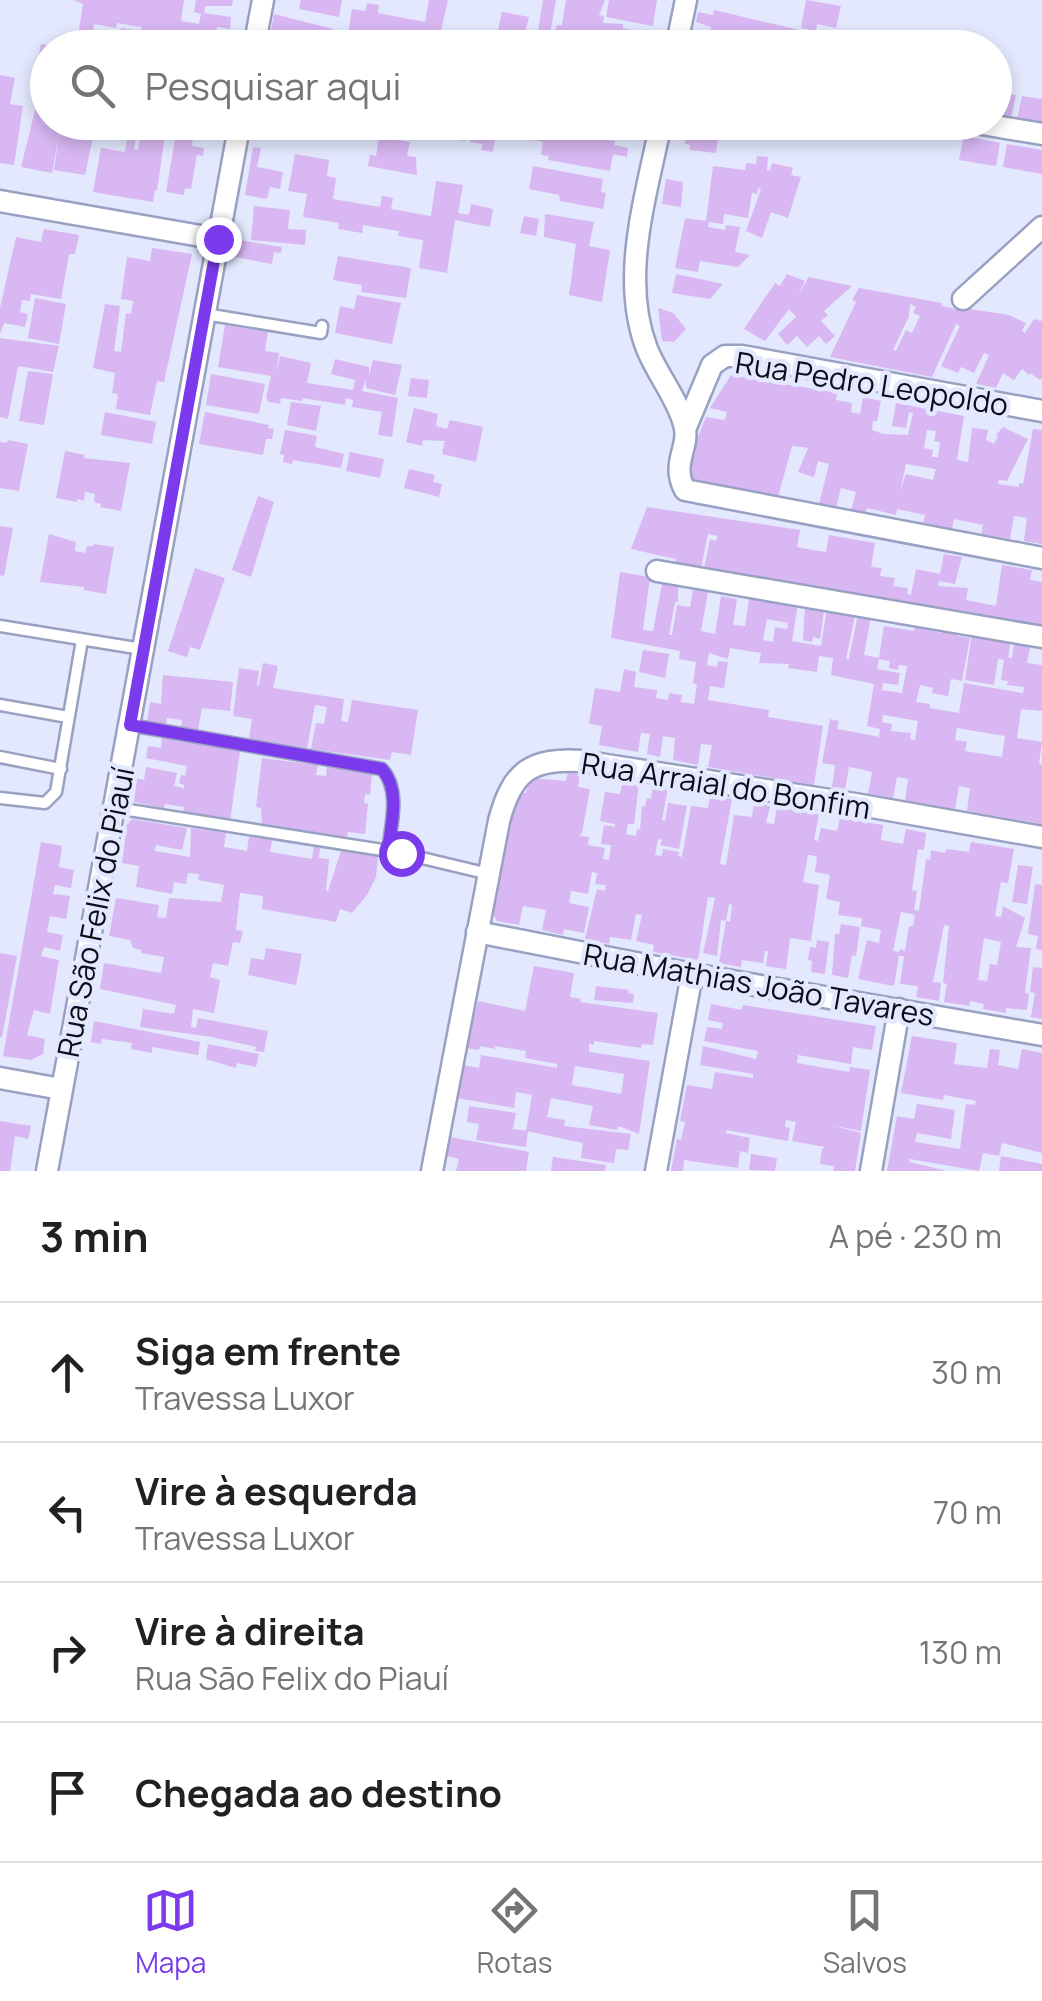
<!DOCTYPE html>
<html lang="pt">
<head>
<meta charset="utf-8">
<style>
  body { margin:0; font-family:Manrope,sans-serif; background:#f2f2f2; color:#202124 }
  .stop { position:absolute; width:30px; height:30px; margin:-22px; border:8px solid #7c3aed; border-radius:50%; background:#fff }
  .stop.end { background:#7c3aed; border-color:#fff; box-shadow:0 2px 10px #0008 }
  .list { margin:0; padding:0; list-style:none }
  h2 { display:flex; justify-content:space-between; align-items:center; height:130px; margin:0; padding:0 40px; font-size:42px }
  h2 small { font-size:32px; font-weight:400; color:#757577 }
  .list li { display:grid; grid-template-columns:65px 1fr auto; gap:30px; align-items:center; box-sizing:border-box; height:140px; padding:0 40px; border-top:2px solid #e0e0e0 }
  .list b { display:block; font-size:38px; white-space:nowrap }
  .list p { margin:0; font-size:32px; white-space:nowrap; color:#757577 }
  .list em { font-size:32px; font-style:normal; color:#757577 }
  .icon { flex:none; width:55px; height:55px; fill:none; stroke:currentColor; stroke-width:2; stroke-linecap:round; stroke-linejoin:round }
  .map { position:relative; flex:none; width:1042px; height:1171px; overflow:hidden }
  .search { position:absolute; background:#fff; box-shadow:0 5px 15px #0003; left:30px; right:30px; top:30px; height:110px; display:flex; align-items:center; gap:25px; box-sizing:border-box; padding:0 35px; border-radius:55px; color:#757577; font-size:38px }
  .sheet { height:690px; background:#fff }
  nav { display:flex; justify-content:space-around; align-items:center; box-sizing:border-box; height:140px; border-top:2px solid #e0e0e0; background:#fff; font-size:28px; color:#757577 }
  nav a { display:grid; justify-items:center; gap:5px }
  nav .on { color:#7c3aed }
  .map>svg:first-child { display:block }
</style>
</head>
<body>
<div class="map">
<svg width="1042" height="1171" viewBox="0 0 1042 1171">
  <rect width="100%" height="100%" fill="#e3e8fe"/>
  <g fill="#d8b7f2" fill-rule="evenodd">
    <polygon points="73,0 184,0 181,21 199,24 201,14 194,12 196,0 233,0 232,6 205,6 204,13 231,17 230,29 217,27 216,38 205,38 203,48 186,48 187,42 152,37 151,42 170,48 117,48 121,28 141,31 142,27 117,23 116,28 94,24 91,48 76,48 83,4"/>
    <polygon points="301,0 342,0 339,17 299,9"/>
    <polygon points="429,0 448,0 439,39 422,36 420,48 346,46 352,9 365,11 367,3 379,5 378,13 425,22"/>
    <polygon points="543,0 556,0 549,39 537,37"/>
    <polygon points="566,0 605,0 599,15 604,16 603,23 623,24 623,28 652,33 649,48 622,48 593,41 592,48 554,48 552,36 557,25 562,25"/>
    <polygon points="609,0 657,0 653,26 606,17"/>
    <polygon points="806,0 841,6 836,28 817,24 816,31 801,28"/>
    <polygon points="714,10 799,30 796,46 761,38 759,48 708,45 711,27 696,22 698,12 713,15"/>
    <polygon points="502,12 529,17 523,40 497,35"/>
    <polygon points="274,14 333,29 330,47 270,36"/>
    <polygon points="41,44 48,45 48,122 96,122 85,175 54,170 59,135 52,173 21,167 38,98 31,97"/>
    <polygon points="0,75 15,78 10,104 23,106 14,165 0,163"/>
    <polygon points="994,92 1016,95 1011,119 994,117"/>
    <polygon points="1022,96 1042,99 1042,125 1017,120"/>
    <polygon points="109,122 138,122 134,149 138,150 140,139 147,140 150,125 166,127 157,191 155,190 153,202 93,192 101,148 125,152 127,138 108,134"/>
    <polygon points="178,122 194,122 192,146 204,148 203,156 197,155 191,189 185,188 184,195 166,192"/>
    <polygon points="515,122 634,122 630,140 602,135 602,139 615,141 614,145 628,148 627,157 613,154 610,171 548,160 549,156 541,155 543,142 512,136"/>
    <polygon points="693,122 720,122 716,153 689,150 690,145 685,144 687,130 691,131"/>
    <polygon points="445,125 491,132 491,129 496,130 493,152 481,150 483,144 470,142 471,137 466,136 465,141 443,137"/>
    <polygon points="964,136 1000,143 996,166 959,160"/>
    <polygon points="379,137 410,142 407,156 416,157 417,175 368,166 370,155 376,156"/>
    <polygon points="1007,144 1042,150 1042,174 1003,167"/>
    <polygon points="253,147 261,148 257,167 283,172 280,189 270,187 267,199 245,195"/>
    <polygon points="295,154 329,160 327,176 336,178 333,199 380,207 382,196 393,198 391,209 431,216 436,181 463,185 458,213 469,215 471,204 493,209 490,227 455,220 447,273 419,268 423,240 398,236 399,231 363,225 362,233 338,229 339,223 303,217 307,194 288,191"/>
    <polygon points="757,156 768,157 767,170 770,171 772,163 793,168 791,175 801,177 788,218 771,212 762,238 746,231 761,189 758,188 757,194 752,193 748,218 724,214 723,224 709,222 708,227 725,230 726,225 740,227 735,252 750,255 738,267 700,261 698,272 675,268 685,218 706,221 713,166 745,170 746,163 756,164"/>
    <polygon points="533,166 603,179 601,192 606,193 603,209 560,201 559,195 529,189"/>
    <polygon points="666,179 683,182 681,207 662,204"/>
    <polygon points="254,206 290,210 288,229 306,230 305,245 251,240"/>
    <polygon points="545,214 594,222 589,246 610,250 602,302 569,295 576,244 544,237"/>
    <polygon points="524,216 539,219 536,236 520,233"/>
    <polygon points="44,229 79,235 75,254 69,254 61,299 31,294 30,301 22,300 20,312 28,314 25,327 4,323 0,334 0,308 16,237 41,242"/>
    <polygon points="232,239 282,247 281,253 274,252 272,264 230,256"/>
    <polygon points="152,248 192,254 164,382 157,381 150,415 116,409 118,394 112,393 115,373 93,368 105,304 120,306 114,351 121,352 126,313 131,314 133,301 121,299 127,257 150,261"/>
    <polygon points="338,256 411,268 406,298 361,292 362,285 333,280"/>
    <polygon points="676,274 723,284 710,299 672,293"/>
    <polygon points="787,274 805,281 798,295 809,277 852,286 824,311 828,315 821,321 835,336 826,344 819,336 807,347 797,336 787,345 778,334 796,317 789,309 765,341 744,329 775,283 780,286"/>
    <path d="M859 288 942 303V306L963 311 964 308 1009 315 1026 323 1022 331 1025 333 1034 319 1042 321V378L1040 380 1030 373 1029 375 1022 369 1014 380 1003 373 996 388 976 384 989 355 984 353 974 373 961 367 958 373 941 366 960 326 956 324 932 377 830 357 856 302 852 300ZM910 304 916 307 913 313 920 316 912 333 906 330 896 351 893 350 909 316Z"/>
    <polygon points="357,295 401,303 392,344 335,333 340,306 354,309"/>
    <polygon points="35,298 66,304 59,344 28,338"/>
    <polygon points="658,308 673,313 686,329 674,342 662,341"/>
    <polygon points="225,325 268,332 265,351 279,353 276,373 280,356 311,363 307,383 353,390 355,380 331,374 335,359 369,367 369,375 373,360 402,365 395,395 366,388 366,379 362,391 398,398 392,437 378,435 382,412 352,407 353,400 346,398 345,405 303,398 302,401 281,398 280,404 269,402 266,398 271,376 218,367"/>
    <polygon points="0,338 59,346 53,372 18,366 8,419 0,417"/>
    <polygon points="28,371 53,374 44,425 19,421"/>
    <polygon points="211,374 265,384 259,414 206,405"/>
    <path d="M731 375 837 393 836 400 852 403 851 412 860 414 863 397 881 401 877 421H873L872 430 883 434 908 435 913 413 909 412 906 428 892 426 896 403 964 416 957 460 968 462 972 428 988 430 986 440 994 444 998 436 996 435 1003 427 1028 439 1007 481 999 480 998 484 1019 487V483L1023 484 1033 429 1042 430V544L1024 541 1027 518 1014 516 1010 539 981 534 983 525 954 519 952 529 923 524 925 515 897 509 896 515 867 508 865 514 851 511 856 492 841 488 836 508 819 504 829 464 818 461 814 477 798 472 808 448 802 447 792 446 778 497 688 481 692 468 686 466 706 417 725 420 727 412 710 408ZM927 430 936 431 934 441 940 442 938 457H932L933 450 924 448ZM906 464 936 469 933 480 906 474 900 491Z"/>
    <polygon points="411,378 429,380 427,398 408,396"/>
    <polygon points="291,402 321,406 316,431 287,425"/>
    <polygon points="414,408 438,414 436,426 447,429 450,420 483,427 476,462 442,454 445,441 423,440 422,446 406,442"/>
    <polygon points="105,412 156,422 152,444 101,435"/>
    <polygon points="205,412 269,425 268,428 274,429 272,439 266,439 263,455 199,444"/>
    <polygon points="285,430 317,436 315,447 344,454 341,468 293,460 292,464 283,462 284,455 280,454"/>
    <polygon points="8,440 28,444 19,491 0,488 0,442 7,443"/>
    <polygon points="65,451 85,455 84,458 130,463 121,511 100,507 101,504 94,502 95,494 85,492 84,501 77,499 77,502 56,498"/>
    <polygon points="350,452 384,459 380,478 346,471"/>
    <polygon points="409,469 435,475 433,482 442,484 439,497 404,488"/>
    <polygon points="258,496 274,502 251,577 232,570"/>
    <polygon points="647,507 800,530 797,547 812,550 826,552 829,535 875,543 871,567 882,568 880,576 895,578 893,586 908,588 907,594 911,595 916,569 940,574 944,554 962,557 955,584 939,581 938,586 968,588 966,600 996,606 1002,565 1032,570 1030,580 1042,582 1042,628 704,569 710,539 716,541 717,536 708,534 701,569 676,564 676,559 631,549"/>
    <polygon points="0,526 13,528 4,576 0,575"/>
    <polygon points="49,534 76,542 75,551 85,553 87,546 93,546 94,544 114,547 106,594 84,590 84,587 40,582"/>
    <polygon points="195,568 225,578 200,650 190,647 187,657 168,651"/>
    <path d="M620 572 650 577 643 630 653 631 662 584 678 586V602H675L669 635H672L677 605 690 607 693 590 708 592 701 631 715 634 721 596 737 599 733 625 745 626 749 599 798 603 792 641 821 646 827 608 855 616 846 659H849L858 613 871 616 864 655 879 658 884 626 914 631 916 623 927 625 926 630 943 633 944 628 958 630 957 636 970 638 962 681 951 679 948 696 932 693 933 688 920 685 916 702 930 704V708L959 713 964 683 1023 693 1024 687 1007 685 1008 681 1001 680 1004 660 998 659 994 685 965 680 972 633 1011 640 1008 657 1012 658 1014 644 1030 647 1027 663 1042 665V711L1021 709 1017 738 1042 742 1039 764 1042 765V824L967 811 970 788 959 786 955 809 905 801 908 779 897 777 893 798 868 794 872 772 860 769 849 767 845 790 832 788 835 765 822 763 830 719 839 721 837 729 854 732 879 737 880 729 867 726 874 684 831 675 833 658 819 656 817 672 788 668 789 664 759 663 761 653 730 648 728 659 709 653 707 665 717 667 718 661 728 662 724 688 710 686 708 700 769 710 768 717 823 726 814 785 708 767 712 745 701 744 698 765 673 760 675 738 663 736 660 757 647 754 650 734 641 733 638 752 599 745 602 726 589 724 595 688 620 692 624 669 636 672 634 687 657 690 656 698 668 700 669 693 682 695 681 702 694 704 697 684 693 683 696 662 679 659 680 651 611 638ZM767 619 788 623 787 629 775 627 773 642 763 640ZM879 659 890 661 889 668 898 670 899 665 907 666 902 693 882 690 883 683 898 685 900 673 877 669ZM883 715 918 721 915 740 910 739 911 733 891 731 892 724 882 722ZM957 728 1005 736 1002 757 965 751 967 742 955 740Z"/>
    <polygon points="805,605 824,611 820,639 813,637 812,642 803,640"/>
    <polygon points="643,650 669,654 665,678 639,672"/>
    <polygon points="263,663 278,666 273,688 344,699 341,721 348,722 352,700 418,710 411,755 392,752 390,760 311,749 316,723 324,724 327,707 315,705 307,748 249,739 252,719 233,716 239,668 259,671 257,685 259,685"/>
    <polygon points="163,675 233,682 230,711 202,708 198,730 181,728 182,720 167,718 166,725 147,722 150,702 161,704"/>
    <polygon points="162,738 240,751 230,821 183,812 184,807 165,804 164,808 134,802 137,778 144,780 146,767 177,773 174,786 184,788 184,785 179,783 181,775 185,776 187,766 146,758 148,746 161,748"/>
    <polygon points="262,758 318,765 316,775 326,776 327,767 372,774 370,795 365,794 364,803 368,804 365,834 348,832 347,837 262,825 261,808 256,807"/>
    <path d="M568 772 580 774 578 787 590 789 582 833 579 836 589 837 588 845 605 848 603 859 609 860 611 845 601 844 604 825 615 827V824L600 821 605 792 620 794 623 781 639 784 634 824H628L626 834 636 836 637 829 640 830 642 806 645 807 647 798 651 799 653 786 668 788 662 820 665 821 668 803 687 806 679 849 660 845 662 840 658 839 655 855 662 856 663 849 679 852 678 856 682 857 691 806 708 808 710 796 732 799 720 864 726 865 734 815 752 817 754 803 770 806 766 823 774 824 777 807 819 814 814 840 818 841 821 828 837 831 840 818 883 825 881 840 903 844 906 829 926 833 924 850 918 849 912 890 917 891 914 910 919 911 926 859 930 860 931 850 945 853 946 849 969 852 971 842 1014 849 1008 883 1001 882 995 916 1001 917 1003 906 1025 918 1016 947 1031 948 1025 993 1029 994 1027 1010 1006 1008V1013L983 1009 984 1004 970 1001V1006L944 1002 947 984 943 983 949 926 944 925 933 982 941 983 939 1001 916 997 918 986 900 984 904 956H899L894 986 858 979 867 940 879 943 881 930 861 926 862 918 838 915 840 902 826 899 830 875 815 872 817 857 811 855H808L803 882 819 885 811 941 790 938 786 969 766 966 768 951H765L763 963 742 960 741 967 719 963 726 921 730 922 732 905 729 904 726 921 721 920 717 956 703 953 715 898 708 897 698 960 653 952 654 945 636 941 642 915 636 914 631 940 610 937 609 944 585 939 597 889 605 891 606 885 595 884 597 873 592 872 588 894 571 891 569 903 589 907 584 933 564 929 563 935 542 930 546 910 523 906 519 925 497 921 491 911 515 792 526 793 529 778 566 781ZM901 912 915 915 913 926H909L905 951 900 949 899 952 893 951ZM984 938 1001 942 997 965 990 964 987 981 978 980Z"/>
    <polygon points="132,819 187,828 182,850 156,845 155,851 190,857 191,828 226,833 224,847 247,851 249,837 272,840 270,852 312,859 314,846 320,848 319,858 329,859 326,891 328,891 341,851 378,856 376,877 367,895 352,913 340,909 336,922 262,909 263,896 240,893 236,930 243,931 240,943 233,942 228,966 213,963 210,977 220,980 214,1013 193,1009 191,1027 196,1028 198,1018 268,1031 264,1052 255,1051 256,1047 212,1037 140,1027 143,1009 174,1014 176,1005 100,989 104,963 161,973 164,957 141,953 141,950 133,948 130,940 109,936 116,898 159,905 157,917 166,918 169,898 221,902 224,885 198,880 199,874 188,873 186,884 174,882 172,894 136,887 139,866 122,863 127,825"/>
    <polygon points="41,842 62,846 59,867 74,870 71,888 55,885 53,894 70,896 66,919 50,916 47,932 63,935 60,951 44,947 41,956 59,960 50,1014 34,1010 27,1035 45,1039 43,1054 31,1060 3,1056"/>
    <polygon points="1018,865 1033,867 1027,904 1012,902"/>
    <polygon points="1035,884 1042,885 1042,950 1036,949 1038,936 1028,934"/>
    <polygon points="841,924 860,927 856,956 852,955 848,978 832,975 835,934 839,934"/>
    <polygon points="817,940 829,942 825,974 811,972 812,961 808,960 810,947 816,948"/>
    <polygon points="266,948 302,954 296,985 248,975 251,958 264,960"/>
    <polygon points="0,953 17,956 2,1037 0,1037"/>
    <path d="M534 966 574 973 570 997 581 999 580 1002 658 1013 653 1045 642 1044 641 1048 594 1041V1045L589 1044V1052L650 1061 639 1134 618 1126 617 1130 589 1125 593 1106 551 1098 547 1117 565 1120 564 1126 631 1134 628 1150 616 1149 614 1163 581 1158 583 1143 526 1131 532 1095 516 1092 514 1108 457 1098 463 1065 479 1068 481 1055 557 1068V1064L525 1058 526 1051 495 1046V1049L480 1046 479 1050 466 1048 478 1001 525 1011ZM575 1066 624 1074 621 1094 572 1085Z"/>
    <polygon points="1033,967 1042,968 1042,1019 1031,1017 1035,993 1030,992"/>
    <polygon points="596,986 629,990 628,993 634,994 633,1003 594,1000"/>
    <polygon points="711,1004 742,1010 743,1005 876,1026 872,1050 853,1047 851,1064 798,1055 797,1063 849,1072 850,1067 870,1070 861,1131 830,1125 861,1133 855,1171 833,1171 834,1166 820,1164 822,1149 825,1147 792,1141 796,1122 786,1120 785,1127 790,1128 788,1141 726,1130 726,1133 750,1138 748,1153 740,1151 738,1168 684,1160 683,1171 671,1171 677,1139 681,1140 685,1122 680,1121 687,1085 712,1089 715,1072 753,1078 753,1074 700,1065 703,1046 756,1059 758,1051 704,1041 707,1027 722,1029 723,1023 708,1020"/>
    <polygon points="94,1021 200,1042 198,1055 152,1047 152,1053 131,1049 132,1043 102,1039 101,1044 91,1042"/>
    <polygon points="912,1036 957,1043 954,1064 987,1068 990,1049 1000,1050 998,1065 1018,1069 1022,1049 1042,1053 1042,1153 1002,1143 999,1156 983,1153 979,1171 910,1159 909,1162 947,1171 887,1171 897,1116 914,1119 917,1104 955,1110 951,1139 917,1133 915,1142 960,1149 966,1104 975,1105 976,1101 944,1095 943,1100 901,1093"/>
    <polygon points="208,1044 259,1054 256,1067 237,1063 236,1068 206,1059"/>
    <polygon points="469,1106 516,1113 513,1129 528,1131 526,1147 476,1140 479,1124 467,1122"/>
    <polygon points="0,1121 31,1126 28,1139 15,1136 10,1171 0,1171"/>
    <polygon points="450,1137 529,1152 526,1171 456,1171 459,1159 447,1156"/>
    <polygon points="751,1154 777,1158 775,1171 749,1170"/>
    <polygon points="1001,1156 1042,1164 1042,1171 999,1171"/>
    <polygon points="553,1157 606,1165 605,1171 551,1171"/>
  </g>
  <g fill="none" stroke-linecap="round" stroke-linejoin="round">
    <defs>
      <g id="lane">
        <polyline points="205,314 321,333 322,326"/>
        <polyline points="0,626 142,649"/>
        <polyline points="0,705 68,717"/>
        <path d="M130 725 382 769C401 790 391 825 388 851"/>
        <polyline points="0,757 61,769"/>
        <polyline points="0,798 45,803 56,792 82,640"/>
        <polyline points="116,808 401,853 489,874"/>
      </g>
      <g id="street">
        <polyline points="254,48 263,0"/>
        <polyline points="676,48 686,0"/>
        <path d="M661 122C647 194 619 277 647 349 657 374 677 398 684 424 691 447 670 463 685 490L1042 558"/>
        <polyline points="976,123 1042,134"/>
        <polyline points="0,201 218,239"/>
        <polyline points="963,299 1042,227"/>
        <polyline points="686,427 712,365 725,356 742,356 1042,411"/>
        <polyline points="657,571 1042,637"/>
        <polyline points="477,932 692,974 1042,1035"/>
        <polyline points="0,1078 61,1089"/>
        <polyline points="47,1171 240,122"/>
        <path d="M432 1171 499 821C512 771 531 758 581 761L855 804 1042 837"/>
        <polyline points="656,1171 692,974"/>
        <polyline points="871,1171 899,1009"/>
      </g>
    </defs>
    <use href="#lane" stroke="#99a1c2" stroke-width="15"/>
    <use href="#street" stroke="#99a1c2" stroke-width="25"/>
    <use href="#lane" stroke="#fff" stroke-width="10"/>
    <use href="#street" stroke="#fff" stroke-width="20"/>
  </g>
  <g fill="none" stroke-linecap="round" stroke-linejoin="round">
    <path stroke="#7c3aed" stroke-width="12" d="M218 239 130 725 382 769C401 790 391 825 388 851L401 853"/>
  </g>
  <g text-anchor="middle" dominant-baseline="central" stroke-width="9" stroke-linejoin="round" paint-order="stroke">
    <g font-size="30" fill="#0a0d18" stroke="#e3e8fe">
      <text transform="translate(872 383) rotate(9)">Rua Pedro Leopoldo</text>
      <text transform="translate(726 785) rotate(9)">Rua Arraial do Bonfim</text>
      <text transform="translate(95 912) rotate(-79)">Rua São Felix do Piauí</text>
      <text transform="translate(759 984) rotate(10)">Rua Mathias João Tavares</text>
    </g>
  </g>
</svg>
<div class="stop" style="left:401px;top:853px"></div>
<div class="stop end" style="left:218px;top:239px"></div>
<div class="search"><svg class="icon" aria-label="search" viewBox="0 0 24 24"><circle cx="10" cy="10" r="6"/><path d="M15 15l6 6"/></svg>Pesquisar aqui</div>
</div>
<section class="sheet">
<h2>3 min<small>A pé · 230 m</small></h2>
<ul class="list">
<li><svg class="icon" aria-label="ahead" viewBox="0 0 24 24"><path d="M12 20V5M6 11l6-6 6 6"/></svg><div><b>Siga em frente</b><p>Travessa Luxor</p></div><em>30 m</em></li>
<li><svg class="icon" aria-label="left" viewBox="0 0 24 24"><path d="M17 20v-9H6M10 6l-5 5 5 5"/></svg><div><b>Vire à esquerda</b><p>Travessa Luxor</p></div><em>70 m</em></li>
<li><svg class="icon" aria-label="right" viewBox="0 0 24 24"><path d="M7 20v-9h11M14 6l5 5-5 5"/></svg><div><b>Vire à direita</b><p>Rua São Felix do Piauí</p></div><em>130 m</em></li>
<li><svg class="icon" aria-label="arrive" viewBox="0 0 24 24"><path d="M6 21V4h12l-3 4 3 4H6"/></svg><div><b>Chegada ao destino</b></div></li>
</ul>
</section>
<nav>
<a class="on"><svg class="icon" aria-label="map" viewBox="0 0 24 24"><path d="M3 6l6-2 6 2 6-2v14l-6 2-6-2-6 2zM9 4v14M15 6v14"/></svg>Mapa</a>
<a><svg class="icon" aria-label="directions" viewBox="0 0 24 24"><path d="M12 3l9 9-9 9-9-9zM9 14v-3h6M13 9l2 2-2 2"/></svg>Rotas</a>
<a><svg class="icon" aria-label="saved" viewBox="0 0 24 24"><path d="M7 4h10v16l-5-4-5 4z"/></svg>Salvos</a>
</nav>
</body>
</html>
